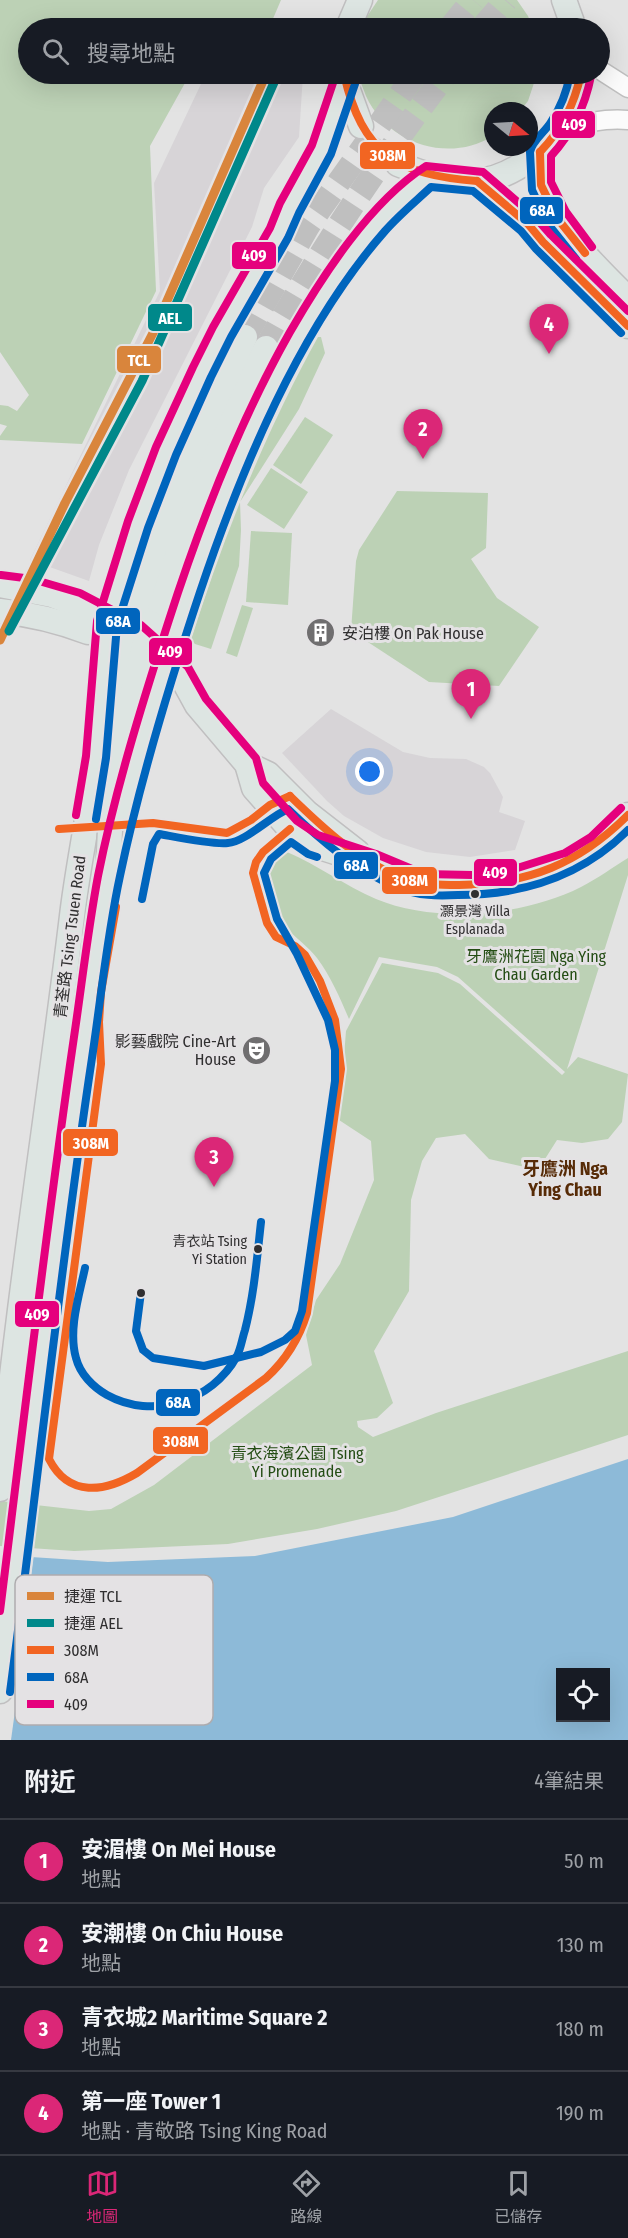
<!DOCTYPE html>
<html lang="zh-TW">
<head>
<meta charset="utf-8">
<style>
  body { margin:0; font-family:"Fira Sans Condensed","Noto Sans TC",sans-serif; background:#242831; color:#f1f3f6 }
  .controls { position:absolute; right:18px; bottom:18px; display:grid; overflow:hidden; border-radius:0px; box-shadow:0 6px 24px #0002 }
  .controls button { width:54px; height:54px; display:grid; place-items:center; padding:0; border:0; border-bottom:2px solid #363941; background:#171b24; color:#f1f3f6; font:30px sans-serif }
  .compass { position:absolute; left:484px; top:102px; width:54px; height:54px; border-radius:50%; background:#171b24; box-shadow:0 6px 24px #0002; rotate:108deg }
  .you { position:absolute; left:370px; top:772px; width:21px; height:21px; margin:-15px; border:4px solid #fff; border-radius:50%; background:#1a73e8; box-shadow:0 0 0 9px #1a73e833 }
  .badge { display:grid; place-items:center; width:39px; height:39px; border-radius:50%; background:#db2777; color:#fff; font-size:20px; font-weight:700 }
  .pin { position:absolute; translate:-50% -50px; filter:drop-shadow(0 2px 3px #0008) }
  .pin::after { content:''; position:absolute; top:32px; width:21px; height:18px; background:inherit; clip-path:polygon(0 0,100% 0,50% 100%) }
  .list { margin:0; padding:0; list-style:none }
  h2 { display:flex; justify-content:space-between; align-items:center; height:78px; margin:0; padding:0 24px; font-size:26px }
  h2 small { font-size:20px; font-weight:400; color:#9ea1a6 }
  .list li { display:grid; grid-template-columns:39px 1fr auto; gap:18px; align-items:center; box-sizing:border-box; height:84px; padding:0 24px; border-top:2px solid #363941 }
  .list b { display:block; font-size:22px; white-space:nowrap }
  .list p { margin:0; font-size:20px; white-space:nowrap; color:#9ea1a6 }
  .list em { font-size:20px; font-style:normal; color:#9ea1a6 }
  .icon { flex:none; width:33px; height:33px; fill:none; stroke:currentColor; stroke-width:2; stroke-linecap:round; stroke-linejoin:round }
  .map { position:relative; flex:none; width:628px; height:1740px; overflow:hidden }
  .search { position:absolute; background:#171b24; box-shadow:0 6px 24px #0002; left:18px; right:18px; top:18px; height:66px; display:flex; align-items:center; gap:15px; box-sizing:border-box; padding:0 21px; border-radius:33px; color:#9ea1a6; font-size:22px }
  .sheet { height:414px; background:#171b24 }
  nav { display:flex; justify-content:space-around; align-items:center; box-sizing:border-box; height:84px; border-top:2px solid #363941; background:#171b24; font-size:16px; color:#9ea1a6 }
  nav a { display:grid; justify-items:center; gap:3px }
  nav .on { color:#db2777 }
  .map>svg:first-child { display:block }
</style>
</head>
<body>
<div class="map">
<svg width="628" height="1740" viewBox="0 0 628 1740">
  <rect width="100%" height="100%" fill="#e3e3e3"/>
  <g fill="#d7d4d7">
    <polygon points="222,74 303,74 299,137 264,188 252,227 129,470 99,545 89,581 30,560 160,291 154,183 201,84"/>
    <polygon points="331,709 403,752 430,758 466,759 484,767 490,773 503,797 499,812 525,821 515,850 470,857 426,852 383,838 344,816 327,801 282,753"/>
  </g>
  <g fill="#bcd1b5">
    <polygon points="0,0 281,0 269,28 28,28 28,74 205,74 185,83 150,146 156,291 82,444 0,440 0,436 7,426 0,424 0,405 8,406 17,411 29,395 0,352"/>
    <polygon points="378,0 517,0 528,16 533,28 362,28 364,21"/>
    <path d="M359 74H537L528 101 520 111H493V136C448 164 387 143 366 96 363 88 360 82 359 74Z"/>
    <path d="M318 337H321L325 353 299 409 240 502 241 530 239 566 211 649 195 644 191 640C224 535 265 433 318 337Z"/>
    <polygon points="305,417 333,435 301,484 273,465"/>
    <polygon points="271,468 308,492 284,529 247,505"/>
    <polygon points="397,491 488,493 486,548 471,559 497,598 539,627 499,686 429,682 351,631 356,561 359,550"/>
    <polygon points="251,531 292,533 288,605 246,602"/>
    <polygon points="242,605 253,608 237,657 226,653"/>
    <path d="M287 852C318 865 345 886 376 899 436 924 524 916 581 887 597 879 613 867 628 858V875L567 1069 578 1057 628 1074 622 1122 608 1139 582 1143 557 1140 538 1170 489 1159 465 1134 436 1138 422 1161 411 1200 409 1291 374 1351 393 1403 377 1418 357 1421 358 1427 373 1437 436 1413 628 1351V1435L396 1511 317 1529 228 1544 74 1551 0 1546V1501L89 1511 111 1509 154 1485 312 1365 306 1335 316 1300 340 1264 374 1180 371 1141 339 1120 346 1031 382 963 438 973 460 984 562 1075 565 1072 458 977 437 967 379 957 349 1019C340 998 331 977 317 958 298 933 250 910 260 873 264 859 273 854 287 852Z"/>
  </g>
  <path fill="#8dbad8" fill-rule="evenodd" d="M628 1459V1740H0V1690L30 1694 43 1686 44 1668 34 1657 0 1653V1555L108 1562 255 1556 453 1517ZM560 1672H606V1718H560ZM74 1677 121 1682 125 1685 122 1693 117 1695 71 1688 66 1686V1682Z"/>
  <g fill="#e3e3e3">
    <polygon points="0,1552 34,1554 21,1659 0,1656"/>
    <polygon points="0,1687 18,1689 11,1740 0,1740"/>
  </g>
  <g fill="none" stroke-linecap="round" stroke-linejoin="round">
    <g stroke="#bfbfbf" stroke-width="24" stroke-dasharray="24 12" stroke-linecap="butt">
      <polyline points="450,28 473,0"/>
      <polyline points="482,28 506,0"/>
      <polyline points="245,337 308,226 415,74"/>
      <path d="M266 348C319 252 380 160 446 74"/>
    </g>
    <defs>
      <g id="minor">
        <polyline points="600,70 628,88"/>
        <path d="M560 130C583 123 604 118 628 120"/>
      </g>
      <g id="major">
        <polyline points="564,0 574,28"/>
        <polyline points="348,28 360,0"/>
        <polyline points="344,79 361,126"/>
        <path d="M540 152C540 162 539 174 541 185 549 223 601 272 628 299"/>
        <path d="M398 164C423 174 447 182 475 181 511 180 554 146 570 114 576 101 578 87 581 74"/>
        <polyline points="477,181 528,224 543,242 628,326"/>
        <polyline points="153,483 202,372 222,332 279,233 289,208 321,150 330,128 345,81"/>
        <polyline points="0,585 52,595 94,611"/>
        <path d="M0 611C30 614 59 621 88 632"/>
        <path d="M150 623C182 528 219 436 266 348"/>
        <polyline points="129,629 158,537 189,457 245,337"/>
        <path d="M177 629C222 489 277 345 372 230 388 210 409 194 428 176"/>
        <polyline points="180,674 197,705 247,764 254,788 290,829 313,845 373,864 422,884 472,886 510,881 532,876 569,863 598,845 628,815"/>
        <polyline points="247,764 268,774 307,813 357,852"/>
        <path d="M0 1489C18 1297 49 1107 72 916 79 856 94 796 97 735"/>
        <polyline points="0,1691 73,1109 108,882"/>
      </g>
    </defs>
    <use href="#minor" stroke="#bfbfbf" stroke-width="21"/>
    <use href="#major" stroke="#c0bfc0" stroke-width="27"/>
    <use href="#minor" stroke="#fbfbfb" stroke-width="18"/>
    <use href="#major" stroke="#dde5e2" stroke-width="24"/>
    <defs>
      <g id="major-bridge">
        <polyline points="100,701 107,623 128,553 153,483"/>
        <polyline points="96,757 129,629"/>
        <polyline points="124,813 154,701 177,629"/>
        <path d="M108 882C109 847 110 811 116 776 124 725 137 674 150 623"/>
      </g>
    </defs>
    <use href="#major-bridge" stroke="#c0bfc0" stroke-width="27" stroke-linecap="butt"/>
    <use href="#major-bridge" stroke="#dde5e2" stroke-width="24"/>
    <defs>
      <g id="bus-1">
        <path d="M344 74C362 154 398 175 477 181"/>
        <polyline points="540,152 541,185 557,218 585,253"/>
        <path d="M540 152C562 129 574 105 581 74"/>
        <polyline points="477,181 528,224 543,242 628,326"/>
        <path d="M290 796C323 828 360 863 405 879 423 885 440 885 459 885 528 884 579 864 628 815"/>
        <polyline points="59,829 153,823 227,833 251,820 270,805 290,796"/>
        <path d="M116 907 101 992 99 1022 101 1064 49 1459C69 1498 105 1492 137 1473L266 1378C286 1360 299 1339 307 1313L341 1069 335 1020 320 981 305 955 295 946 276 937 267 923 253 873 256 862 263 852 290 829"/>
      </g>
      <g id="bus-2">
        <path d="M570 74C567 91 561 107 551 122 545 132 532 141 530 152L532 190 548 224 576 259"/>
        <polyline points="96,819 106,758 117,625 148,528 176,455 211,377 231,337 288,238 299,213 331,154 355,84 355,74"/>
        <path d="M142 899 153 844 159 834C176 837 213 845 228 843 245 842 271 816 288 809 320 840 356 871 399 888 419 896 437 896 458 895 522 895 582 876 628 830"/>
        <path d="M85 1268C79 1296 68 1330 76 1358 80 1374 93 1387 107 1395 152 1420 212 1402 237 1356 241 1348 242 1339 245 1330 254 1295 257 1258 261 1222"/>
        <polyline points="141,1292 136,1331 143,1350 153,1358 204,1366 261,1352 285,1340 295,1331 302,1311 335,1081 335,1050 328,1020 297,954 277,919 264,873 271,859 291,842 308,854 317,857"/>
        <path d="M10 1692C38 1481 60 1269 92 1058 101 998 107 936 120 876 140 780 169 685 200 592 241 470 299 329 385 231 399 215 416 201 431 187L473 191 521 231 536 249 621 333"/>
      </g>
      <g id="bus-3">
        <path d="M591 76C585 107 572 133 551 156V182L566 212 592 247"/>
        <polyline points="1,575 32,579 80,593 141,625 188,667 206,699 256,758 263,783 297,821 318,835 376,854 424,874 472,875 508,871 565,853 591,837 621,808"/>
        <polyline points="76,815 86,756 97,621 128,521 156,447 193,367 213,327 270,228 280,203 312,145 334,80 334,75"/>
        <path d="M0 1611C24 1419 46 1228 74 1037 82 983 88 929 98 876 115 791 141 707 168 623 200 523 238 424 290 332 323 275 370 202 426 166L483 172 535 217 551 235 628 311"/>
      </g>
    </defs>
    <use href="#bus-1" stroke="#e4e2e4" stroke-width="12"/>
    <use href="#bus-2" stroke="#e4e2e4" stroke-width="12"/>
    <use href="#bus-3" stroke="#e4e2e4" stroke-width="12"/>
    <use href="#bus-1" stroke="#f26522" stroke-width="8"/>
    <use href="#bus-2" stroke="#0065bd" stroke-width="8"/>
    <use href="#bus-3" stroke="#e5007d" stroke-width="8"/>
    <defs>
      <polyline id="metro-1" points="0,640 65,503 153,333 266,74"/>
      <polyline id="metro-2" points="9,631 142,381 276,78"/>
    </defs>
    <use href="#metro-1" stroke="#e4e2e4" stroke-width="14"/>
    <use href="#metro-2" stroke="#e4e2e4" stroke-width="14"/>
    <use href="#metro-1" stroke="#d9853c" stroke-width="9"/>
    <use href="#metro-2" stroke="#00888a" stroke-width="9"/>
  </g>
  <defs>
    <symbol id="building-disc" viewBox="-11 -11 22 22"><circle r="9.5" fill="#6f6e6f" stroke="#e4e2e4"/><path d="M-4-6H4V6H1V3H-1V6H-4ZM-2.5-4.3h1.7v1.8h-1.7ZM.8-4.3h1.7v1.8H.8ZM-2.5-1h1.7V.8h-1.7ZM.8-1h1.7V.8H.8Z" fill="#fff"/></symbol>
    <symbol id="theatre-disc" viewBox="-11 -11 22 22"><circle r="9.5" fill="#6f6e6f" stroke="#e4e2e4"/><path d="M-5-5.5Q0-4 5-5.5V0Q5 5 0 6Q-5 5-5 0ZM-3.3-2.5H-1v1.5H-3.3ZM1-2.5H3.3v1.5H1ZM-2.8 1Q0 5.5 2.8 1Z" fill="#fff"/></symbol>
  </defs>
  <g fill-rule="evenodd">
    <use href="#building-disc" x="304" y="616" width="33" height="33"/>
    <use href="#theatre-disc" x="240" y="1034" width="33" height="33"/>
  </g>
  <g fill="#302f30" stroke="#e4e2e4" stroke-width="2">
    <circle cx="475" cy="894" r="5"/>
    <circle cx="258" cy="1249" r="5"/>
    <circle cx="141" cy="1293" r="5"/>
  </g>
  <g text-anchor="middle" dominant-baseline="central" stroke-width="6" stroke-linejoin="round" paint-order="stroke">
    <g font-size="14" fill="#302f30" stroke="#e4e2e4">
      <text x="475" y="911">灝景灣 Villa<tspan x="475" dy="18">Esplanada</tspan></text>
      <text x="247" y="1241" text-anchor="end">青衣站 Tsing<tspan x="247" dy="18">Yi Station</tspan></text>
    </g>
    <g font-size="16" fill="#302f30" stroke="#e4e2e4" text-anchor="start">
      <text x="342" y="633">安泊樓 On Pak House</text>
      <text x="236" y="1041" text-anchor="end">影藝戲院 Cine-Art<tspan x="236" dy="18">House</tspan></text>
    </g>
    <g font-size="16" fill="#302f30" stroke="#e4e2e4">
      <text transform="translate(70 937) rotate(-83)">青荃路 Tsing Tsuen Road</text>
    </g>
    <g font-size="16" fill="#244d14" stroke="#e4e2e4">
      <text x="536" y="956">牙鷹洲花園 Nga Ying<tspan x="536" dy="18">Chau Garden</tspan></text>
      <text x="297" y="1453">青衣海濱公園 Tsing<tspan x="297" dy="18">Yi Promenade</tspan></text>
    </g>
    <g font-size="18" font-weight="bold" fill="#572b07" stroke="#e4e2e4">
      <text x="565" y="1169">牙鷹洲 Nga<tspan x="565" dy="21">Ying Chau</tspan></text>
    </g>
  </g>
  <rect x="15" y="1575" width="198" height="150" rx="9" fill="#e4e2e4" stroke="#aeacae" stroke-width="1.5"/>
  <rect x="27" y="1592" width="27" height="8" fill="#d9853c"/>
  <rect x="27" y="1619" width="27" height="8" fill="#00888a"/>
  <rect x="27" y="1646" width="27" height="8" fill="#f26522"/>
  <rect x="27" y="1673" width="27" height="8" fill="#0065bd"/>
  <rect x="27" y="1700" width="27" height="8" fill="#e5007d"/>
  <g font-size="16" fill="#302f30">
    <text x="64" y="1602">捷運 TCL</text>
    <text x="64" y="1629">捷運 AEL</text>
    <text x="64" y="1656">308M</text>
    <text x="64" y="1683">68A</text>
    <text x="64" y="1710">409</text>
  </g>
  <g stroke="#e4e2e4" stroke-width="2">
    <rect x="551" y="110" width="45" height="29" rx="6" fill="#e5007d"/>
    <rect x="359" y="141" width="57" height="29" rx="6" fill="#f26522"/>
    <rect x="519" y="196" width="45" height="29" rx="6" fill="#0065bd"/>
    <rect x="231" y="241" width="46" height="29" rx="6" fill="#e5007d"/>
    <rect x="147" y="303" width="46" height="29" rx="6" fill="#00888a"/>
    <rect x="116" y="345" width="46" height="29" rx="6" fill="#d9853c"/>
    <rect x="95" y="607" width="46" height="28" rx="6" fill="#0065bd"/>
    <rect x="148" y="637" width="45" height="29" rx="6" fill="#e5007d"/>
    <rect x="333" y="851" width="46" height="29" rx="6" fill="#0065bd"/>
    <rect x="473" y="858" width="45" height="29" rx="6" fill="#e5007d"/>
    <rect x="381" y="866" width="57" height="29" rx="6" fill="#f26522"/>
    <rect x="62" y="1128" width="57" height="29" rx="6" fill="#f26522"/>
    <rect x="14" y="1300" width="46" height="28" rx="6" fill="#e5007d"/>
    <rect x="155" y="1388" width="46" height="29" rx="6" fill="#0065bd"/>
    <rect x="152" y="1426" width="57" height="29" rx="6" fill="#f26522"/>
  </g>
  <g font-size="16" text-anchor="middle" font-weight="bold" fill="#fff">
    <text x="574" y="130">409</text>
    <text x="388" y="161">308M</text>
    <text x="542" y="216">68A</text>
    <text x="254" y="261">409</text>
    <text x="170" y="324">AEL</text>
    <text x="139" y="366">TCL</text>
    <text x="118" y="627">68A</text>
    <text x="170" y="657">409</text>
    <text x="356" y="871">68A</text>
    <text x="495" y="878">409</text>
    <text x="410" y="886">308M</text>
    <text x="91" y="1149">308M</text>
    <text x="37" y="1320">409</text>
    <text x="178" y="1408">68A</text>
    <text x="181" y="1447">308M</text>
  </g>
</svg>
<div class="controls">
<button><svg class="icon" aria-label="locate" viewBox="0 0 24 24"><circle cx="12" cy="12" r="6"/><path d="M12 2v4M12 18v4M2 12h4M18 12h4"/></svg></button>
</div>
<svg class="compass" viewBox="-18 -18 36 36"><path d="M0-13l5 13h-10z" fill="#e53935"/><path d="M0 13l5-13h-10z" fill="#9ea1a6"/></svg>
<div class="you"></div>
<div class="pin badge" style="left:471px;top:719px">1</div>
<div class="pin badge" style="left:423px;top:459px">2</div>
<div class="pin badge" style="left:214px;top:1187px">3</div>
<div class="pin badge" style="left:549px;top:354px">4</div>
<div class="search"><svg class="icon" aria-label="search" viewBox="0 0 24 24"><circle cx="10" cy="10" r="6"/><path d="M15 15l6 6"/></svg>搜尋地點</div>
</div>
<section class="sheet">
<h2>附近<small>4筆結果</small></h2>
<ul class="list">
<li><span class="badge">1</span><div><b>安湄樓 On Mei House</b><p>地點</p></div><em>50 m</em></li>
<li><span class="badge">2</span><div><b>安潮樓 On Chiu House</b><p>地點</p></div><em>130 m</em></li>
<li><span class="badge">3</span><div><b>青衣城2 Maritime Square 2</b><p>地點</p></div><em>180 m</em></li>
<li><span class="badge">4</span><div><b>第一座 Tower 1</b><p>地點 · 青敬路 Tsing King Road</p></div><em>190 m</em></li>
</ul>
</section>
<nav>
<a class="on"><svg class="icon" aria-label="map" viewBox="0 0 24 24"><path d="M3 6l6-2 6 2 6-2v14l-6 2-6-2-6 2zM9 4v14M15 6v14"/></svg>地圖</a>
<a><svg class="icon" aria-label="directions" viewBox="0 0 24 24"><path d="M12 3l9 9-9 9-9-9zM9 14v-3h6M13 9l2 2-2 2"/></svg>路線</a>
<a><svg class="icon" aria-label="saved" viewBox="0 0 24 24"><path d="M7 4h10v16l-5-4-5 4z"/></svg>已儲存</a>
</nav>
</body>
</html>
